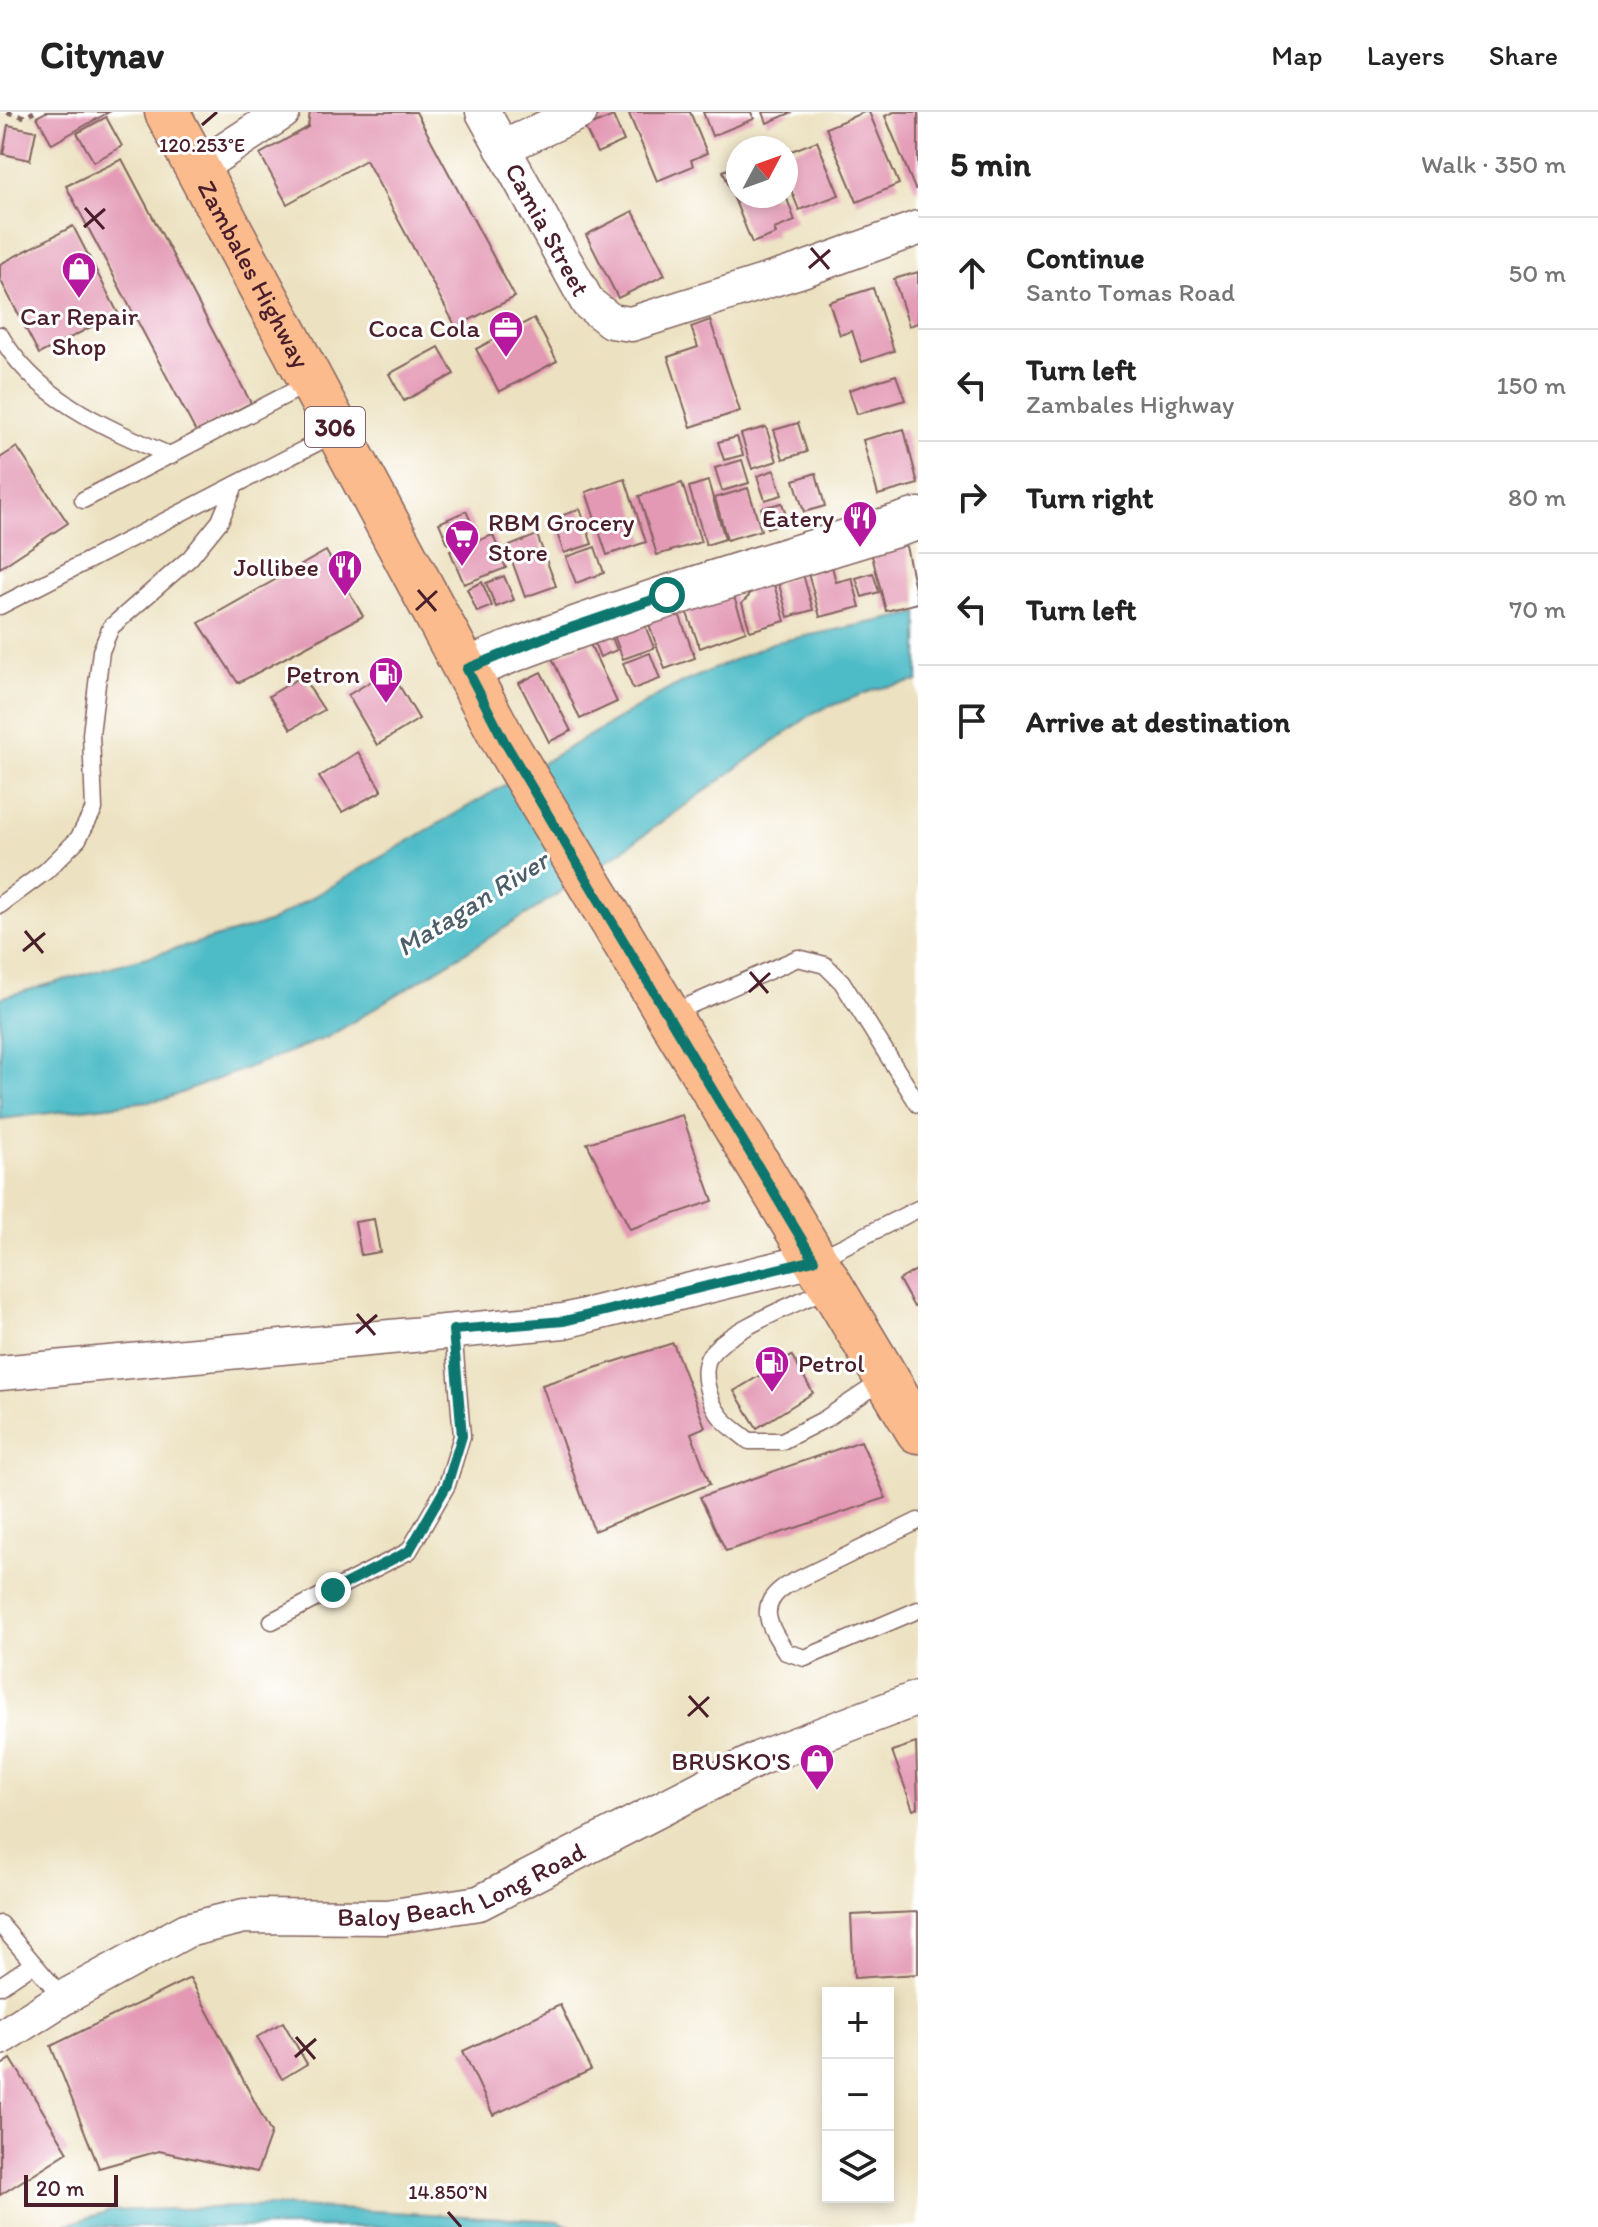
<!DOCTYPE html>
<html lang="en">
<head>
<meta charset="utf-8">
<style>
  body { margin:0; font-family:Itim,sans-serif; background:#f6f6f6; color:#222 }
  .controls { position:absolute; right:24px; bottom:24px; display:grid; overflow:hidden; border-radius:0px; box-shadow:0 4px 12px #0003 }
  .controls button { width:72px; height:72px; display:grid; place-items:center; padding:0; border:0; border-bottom:2px solid #e0e0e0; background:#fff; color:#222; font:40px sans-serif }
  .compass { position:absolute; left:726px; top:24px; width:72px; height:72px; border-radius:50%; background:#fff; box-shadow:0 4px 12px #0003; rotate:49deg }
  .scale { position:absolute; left:24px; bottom:20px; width:94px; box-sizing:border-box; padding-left:8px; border:4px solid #4a1f2b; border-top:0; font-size:22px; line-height:28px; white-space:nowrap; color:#4a1f2b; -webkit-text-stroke:6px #fff; paint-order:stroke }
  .stop { position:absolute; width:24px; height:24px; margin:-18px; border:6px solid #0f766e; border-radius:50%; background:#fff }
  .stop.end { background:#0f766e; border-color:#fff; box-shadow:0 2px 8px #0008 }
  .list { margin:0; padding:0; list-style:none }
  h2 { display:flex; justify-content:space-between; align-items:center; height:104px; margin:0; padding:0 32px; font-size:34px }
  h2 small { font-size:26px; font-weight:400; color:#767676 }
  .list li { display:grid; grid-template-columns:52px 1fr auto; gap:24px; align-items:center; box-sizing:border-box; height:112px; padding:0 32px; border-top:2px solid #e0e0e0 }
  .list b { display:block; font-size:30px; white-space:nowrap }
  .list p { margin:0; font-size:26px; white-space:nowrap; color:#767676 }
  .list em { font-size:26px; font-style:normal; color:#767676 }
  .icon { flex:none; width:44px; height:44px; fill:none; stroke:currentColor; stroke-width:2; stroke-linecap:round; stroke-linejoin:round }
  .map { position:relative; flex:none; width:918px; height:2115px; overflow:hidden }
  header { display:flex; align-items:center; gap:48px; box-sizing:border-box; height:112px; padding:0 40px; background:#fff; border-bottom:2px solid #e0e0e0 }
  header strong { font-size:38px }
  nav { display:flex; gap:44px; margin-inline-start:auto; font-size:28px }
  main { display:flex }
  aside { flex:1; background:#fff }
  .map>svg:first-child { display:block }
</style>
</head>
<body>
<header>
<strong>Citynav</strong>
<nav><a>Map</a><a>Layers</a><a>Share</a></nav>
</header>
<main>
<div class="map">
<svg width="918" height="2115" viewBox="0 0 918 2115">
  <rect width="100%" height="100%" fill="#fff"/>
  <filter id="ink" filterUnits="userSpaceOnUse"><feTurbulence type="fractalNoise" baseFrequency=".0125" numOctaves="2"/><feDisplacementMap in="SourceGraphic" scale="16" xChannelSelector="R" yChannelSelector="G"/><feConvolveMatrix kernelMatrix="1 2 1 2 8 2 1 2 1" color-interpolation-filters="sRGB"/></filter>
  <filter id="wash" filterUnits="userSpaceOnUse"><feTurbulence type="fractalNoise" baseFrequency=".006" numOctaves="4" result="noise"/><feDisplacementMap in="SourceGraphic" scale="32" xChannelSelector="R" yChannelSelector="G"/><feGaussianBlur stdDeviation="1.8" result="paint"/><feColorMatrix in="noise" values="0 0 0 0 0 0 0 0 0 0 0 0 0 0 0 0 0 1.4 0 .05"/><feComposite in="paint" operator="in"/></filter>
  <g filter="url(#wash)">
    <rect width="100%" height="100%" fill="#ece1c0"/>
    <g fill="#4ebcc7" stroke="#4c6e79" stroke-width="2">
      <polygon points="918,501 918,569 876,577 815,600 623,738 532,799 328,925 165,987 0,1007 0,886 268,811 671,576 772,531"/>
      <polygon points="278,2094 559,2109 571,2115 59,2115 109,2099"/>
    </g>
    <g id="blocks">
      <g fill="#e398b4">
        <polygon points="46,0 109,0 52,32 37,5"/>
        <polygon points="310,0 416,0 515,185 456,215 366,48 287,92 260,42 308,15"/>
        <polygon points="634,0 690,0 707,41 691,48 693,54 657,69 629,2"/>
        <polygon points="703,0 751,0 754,7 712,24"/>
        <polygon points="763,0 793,0 767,11"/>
        <polygon points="864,0 869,0 899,72 857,90 826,16"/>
        <polygon points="894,0 918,0 918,76 915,77 885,4"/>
        <polygon points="613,4 624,29 597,41 585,16"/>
        <polygon points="106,5 122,34 94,50 77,21"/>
        <polygon points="8,13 36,19 30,48 3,42"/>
        <polygon points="817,29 839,83 799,98 786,65 786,41"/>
        <polygon points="122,47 251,291 196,320 66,74"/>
        <polygon points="738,53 738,84 786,84 795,109 774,117 776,122 752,131 723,59"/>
        <polygon points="633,99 665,163 618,186 586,123"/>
        <polygon points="73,114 118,201 39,242 0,167 0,152"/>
        <polygon points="918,160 918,211 909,214 894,167"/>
        <polygon points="873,176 894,239 862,250 852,219 840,223 829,190"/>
        <polygon points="534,206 557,249 499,280 476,237"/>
        <polygon points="710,208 740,299 691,315 668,245 698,235 691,215"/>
        <polygon points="439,235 454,262 404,289 389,262"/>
        <polygon points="896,263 905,288 857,302 849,278"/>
        <polygon points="798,311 807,340 783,347 774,318"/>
        <polygon points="766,315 777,349 752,357 741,322"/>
        <polygon points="904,317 918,372 878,383 863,328"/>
        <polygon points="737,325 743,343 724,348 718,330"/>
        <polygon points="17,335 68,411 0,456 0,346"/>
        <polygon points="742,348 749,371 722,379 715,356"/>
        <polygon points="774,358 782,383 765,388 757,364"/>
        <polygon points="816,361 825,394 804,400 794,368"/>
        <polygon points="625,367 646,430 607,443 586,380"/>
        <polygon points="708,369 725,427 706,433 689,375"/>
        <polygon points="682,371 701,430 657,443 639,384"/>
        <polygon points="748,376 761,418 727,428 715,386"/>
        <polygon points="782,391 788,410 767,416 761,396"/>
        <polygon points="580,397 592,432 564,441 552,407"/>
        <polygon points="466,399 476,420 448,432 439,411"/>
        <polygon points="903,420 918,491 886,499 868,428"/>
        <polygon points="493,423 506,456 464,472 450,439"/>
        <polygon points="537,423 556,474 525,485 507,435"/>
        <polygon points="595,435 604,461 576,471 566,445"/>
        <polygon points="326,439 363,504 238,571 199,511"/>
        <polygon points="828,439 836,470 852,466 860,495 820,505 804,446"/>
        <polygon points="769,456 785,509 750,519 742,491 749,484 743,465"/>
        <polygon points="873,461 879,480 862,485 856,466"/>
        <polygon points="803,462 813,498 788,505 778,469"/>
        <polygon points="504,464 514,488 496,495 486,471"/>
        <polygon points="482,470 492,494 477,500 467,477"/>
        <polygon points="731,477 746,519 700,536 681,485"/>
        <polygon points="677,496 695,546 665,557 647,507"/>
        <polygon points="640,501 654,536 623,547 610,513"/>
        <polygon points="605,508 617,538 600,545 588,515"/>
        <polygon points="589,530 617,590 580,607 552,546"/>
        <polygon points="650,541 660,567 633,577 623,551"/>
        <polygon points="390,558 419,607 377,633 348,583"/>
        <polygon points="541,560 571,619 549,630 519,571"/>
        <polygon points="302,564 324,598 291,617 269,584"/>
        <polygon points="358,640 382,679 342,700 319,665"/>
        <polygon points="682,1003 713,1089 630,1117 587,1031"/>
        <polygon points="374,1107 380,1140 361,1143 355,1110"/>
        <polygon points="918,1157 918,1193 914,1195 899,1168"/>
        <polygon points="673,1231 705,1315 691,1321 710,1372 594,1419 542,1273"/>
        <polygon points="792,1244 813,1281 757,1316 734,1279"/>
        <polygon points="861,1329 886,1386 726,1439 700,1385"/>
        <polygon points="916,1631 918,1696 913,1698 892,1639"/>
        <polygon points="918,1800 918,1862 854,1866 851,1803"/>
        <polygon points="190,1866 271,2021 257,2060 159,2039 99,2056 51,1934"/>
        <polygon points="560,1893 591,1958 493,2003 463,1939"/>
        <polygon points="283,1910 307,1952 282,1967 257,1925"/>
        <polygon points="11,1947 68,2040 0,2083 0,1954"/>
      </g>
    </g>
  </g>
  <g filter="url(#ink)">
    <use href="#blocks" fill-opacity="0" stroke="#83635f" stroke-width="2"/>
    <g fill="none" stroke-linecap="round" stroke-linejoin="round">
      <defs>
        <g id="service">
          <path d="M0 223C36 287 107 316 171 344"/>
          <polyline points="83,388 311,270"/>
          <polyline points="0,494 336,321"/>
          <polyline points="0,793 46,759 78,727 94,697 91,622 101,539 111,515 190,446 220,409 235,373"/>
          <polyline points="670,902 798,846 825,853 842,870 918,992"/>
          <polyline points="816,1148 918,1097"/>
          <path d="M828 1176C799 1191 729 1217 711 1242 699 1258 709 1291 721 1305 728 1314 740 1321 749 1329H782L825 1307 885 1267"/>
          <path d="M918 1409 787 1473C755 1493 769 1514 786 1540L805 1546 918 1498"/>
          <polyline points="272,1509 409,1439 447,1373 462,1324 453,1218"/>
          <polyline points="0,1812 63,1886"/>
          <polyline points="0,1874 33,1852"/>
        </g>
        <g id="minor">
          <path id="s1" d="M483 0 588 191 611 209 631 212 802 158 918 116"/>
          <polyline points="502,36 580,0"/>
          <polyline points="198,56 283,0"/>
          <polyline points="0,1261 564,1209 814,1148"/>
          <path id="s2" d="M0 1926 63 1886 187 1818 244 1804 387 1805 479 1791 760 1646 918 1586"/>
        </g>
        <path id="tertiary" d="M467 557C614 497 766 454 918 407"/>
        <g id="primary">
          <path id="s3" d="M167 0 504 629 918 1319"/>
        </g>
      </defs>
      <use href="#service" stroke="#83635f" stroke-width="19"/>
      <use href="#minor" stroke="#83635f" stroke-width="37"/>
      <use href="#tertiary" stroke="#83635f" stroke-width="45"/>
      <use href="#primary" stroke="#83635f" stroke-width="47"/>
      <polyline stroke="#83635f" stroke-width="5" stroke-dasharray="6 6" stroke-linecap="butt" points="7,0 25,5 34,0"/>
      <use href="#service" stroke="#fff" stroke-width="16"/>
      <use href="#minor" stroke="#fff" stroke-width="34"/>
      <use href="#tertiary" stroke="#fff" stroke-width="42"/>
      <use href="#primary" stroke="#fbbb8c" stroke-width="44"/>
    </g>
  </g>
  <g fill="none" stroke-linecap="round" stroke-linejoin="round" filter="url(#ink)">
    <polyline stroke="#0f766e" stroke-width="10" points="333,1478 409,1439 447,1373 462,1324 453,1218 564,1209 814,1148 504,629 467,557 550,523 667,483"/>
  </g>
  <path fill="none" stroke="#4a1f2b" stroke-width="3" d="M202 13 217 0M85 96 104 117M84 115 105 97M811 136 829 157M809 156 830 138M418 478 436 499M416 498 437 479M25 819 43 841M23 839 45 821M750 860 768 881M749 880 770 861M357 1202 375 1223M356 1221 377 1203M689 1584 708 1605M688 1604 709 1585M296 1925 315 1947M295 1945 316 1927M448 2100 461 2115"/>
  <defs>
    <symbol id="shop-pin" viewBox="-11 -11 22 30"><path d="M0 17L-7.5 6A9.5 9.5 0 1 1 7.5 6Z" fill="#b5179e" stroke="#fff"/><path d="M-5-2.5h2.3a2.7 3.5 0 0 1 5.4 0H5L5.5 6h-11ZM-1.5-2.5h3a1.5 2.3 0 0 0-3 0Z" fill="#fff"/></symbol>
    <symbol id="office-pin" viewBox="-11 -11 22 30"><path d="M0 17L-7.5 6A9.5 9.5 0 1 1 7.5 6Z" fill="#b5179e" stroke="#fff"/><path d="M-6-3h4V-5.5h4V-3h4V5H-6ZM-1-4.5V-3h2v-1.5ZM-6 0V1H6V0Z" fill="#fff"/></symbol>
    <symbol id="restaurant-pin" viewBox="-11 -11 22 30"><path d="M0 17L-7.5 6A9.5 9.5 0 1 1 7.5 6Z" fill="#b5179e" stroke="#fff"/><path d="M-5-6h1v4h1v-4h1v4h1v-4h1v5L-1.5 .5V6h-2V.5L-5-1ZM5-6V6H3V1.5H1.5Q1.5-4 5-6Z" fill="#fff"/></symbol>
    <symbol id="supermarket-pin" viewBox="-11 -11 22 30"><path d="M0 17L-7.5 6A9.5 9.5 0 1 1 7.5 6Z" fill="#b5179e" stroke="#fff"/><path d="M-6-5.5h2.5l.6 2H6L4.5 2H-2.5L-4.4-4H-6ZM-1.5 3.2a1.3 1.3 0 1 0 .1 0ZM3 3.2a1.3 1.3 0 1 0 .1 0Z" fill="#fff"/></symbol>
    <symbol id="fuel-pin" viewBox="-11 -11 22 30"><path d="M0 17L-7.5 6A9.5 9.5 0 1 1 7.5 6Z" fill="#b5179e" stroke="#fff"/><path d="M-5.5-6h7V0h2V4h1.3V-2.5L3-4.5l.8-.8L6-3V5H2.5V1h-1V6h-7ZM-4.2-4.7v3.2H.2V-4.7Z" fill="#fff"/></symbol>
  </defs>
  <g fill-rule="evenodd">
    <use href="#shop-pin" x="59" y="137" width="40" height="54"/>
    <use href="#office-pin" x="486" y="196" width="40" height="54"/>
    <use href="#restaurant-pin" x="840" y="386" width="40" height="54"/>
    <use href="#supermarket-pin" x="442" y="405" width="40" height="54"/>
    <use href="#restaurant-pin" x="325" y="435" width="40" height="54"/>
    <use href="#fuel-pin" x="366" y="542" width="40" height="54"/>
    <use href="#fuel-pin" x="752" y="1231" width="40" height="54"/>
    <use href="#shop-pin" x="797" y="1629" width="40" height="54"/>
  </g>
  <g text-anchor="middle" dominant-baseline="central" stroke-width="6" stroke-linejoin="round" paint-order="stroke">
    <rect fill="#fff" stroke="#80626b" stroke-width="2" x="305" y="295" width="60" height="40" rx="6"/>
    <g font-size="24" font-weight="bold" fill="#4a1f2b">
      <text x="335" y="315">306</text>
    </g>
    <g font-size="26" fill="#4a1f2b" stroke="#fff">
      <text stroke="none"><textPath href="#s1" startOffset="134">Camia Street</textPath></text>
      <text stroke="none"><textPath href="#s3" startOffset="184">Zambales Highway</textPath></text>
      <text stroke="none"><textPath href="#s2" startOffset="498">Baloy Beach Long Road</textPath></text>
    </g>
    <g font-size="26" fill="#4a1f2b" stroke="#fff" text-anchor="end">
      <text x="79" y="204" text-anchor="middle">Car Repair<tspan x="79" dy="30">Shop</tspan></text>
      <text x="480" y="216">Coca Cola</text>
      <text x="834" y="406">Eatery</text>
      <text x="488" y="410" text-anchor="start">RBM Grocery<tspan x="488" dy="30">Store</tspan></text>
      <text x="319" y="455">Jollibee</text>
      <text x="360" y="562">Petron</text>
      <text x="798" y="1251" text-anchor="start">Petrol</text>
      <text x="791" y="1649">BRUSKO'S</text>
    </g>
    <g font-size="28" font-style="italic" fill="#4c5e69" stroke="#fff">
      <text transform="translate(472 791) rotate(-32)">Matagan River</text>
    </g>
  </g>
  <g font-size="20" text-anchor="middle" fill="#4a1f2b" stroke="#fff" stroke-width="6" stroke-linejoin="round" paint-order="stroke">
    <text x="202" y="40">120.253°E</text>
    <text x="448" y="2087">14.850°N</text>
  </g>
</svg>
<div class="controls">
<button>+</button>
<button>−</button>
<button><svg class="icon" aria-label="layers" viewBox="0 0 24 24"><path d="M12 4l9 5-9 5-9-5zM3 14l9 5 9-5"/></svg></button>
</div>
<svg class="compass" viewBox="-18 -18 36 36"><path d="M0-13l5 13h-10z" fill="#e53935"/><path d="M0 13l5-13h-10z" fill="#767676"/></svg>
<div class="scale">20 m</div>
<div class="stop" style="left:667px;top:483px"></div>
<div class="stop end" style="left:333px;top:1478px"></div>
</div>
<aside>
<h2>5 min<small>Walk · 350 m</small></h2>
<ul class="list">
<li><svg class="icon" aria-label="ahead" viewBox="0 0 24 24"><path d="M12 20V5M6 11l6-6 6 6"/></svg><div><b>Continue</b><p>Santo Tomas Road</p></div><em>50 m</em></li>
<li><svg class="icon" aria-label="left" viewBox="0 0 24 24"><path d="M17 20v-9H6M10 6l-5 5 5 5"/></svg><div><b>Turn left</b><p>Zambales Highway</p></div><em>150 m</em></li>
<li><svg class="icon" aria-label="right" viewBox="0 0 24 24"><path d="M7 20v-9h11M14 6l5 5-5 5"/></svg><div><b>Turn right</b></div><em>80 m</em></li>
<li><svg class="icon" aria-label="left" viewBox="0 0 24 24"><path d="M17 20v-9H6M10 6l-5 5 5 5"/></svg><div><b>Turn left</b></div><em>70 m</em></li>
<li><svg class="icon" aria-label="arrive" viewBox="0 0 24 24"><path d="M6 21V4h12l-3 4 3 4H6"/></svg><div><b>Arrive at destination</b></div></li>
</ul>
</aside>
</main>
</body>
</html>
